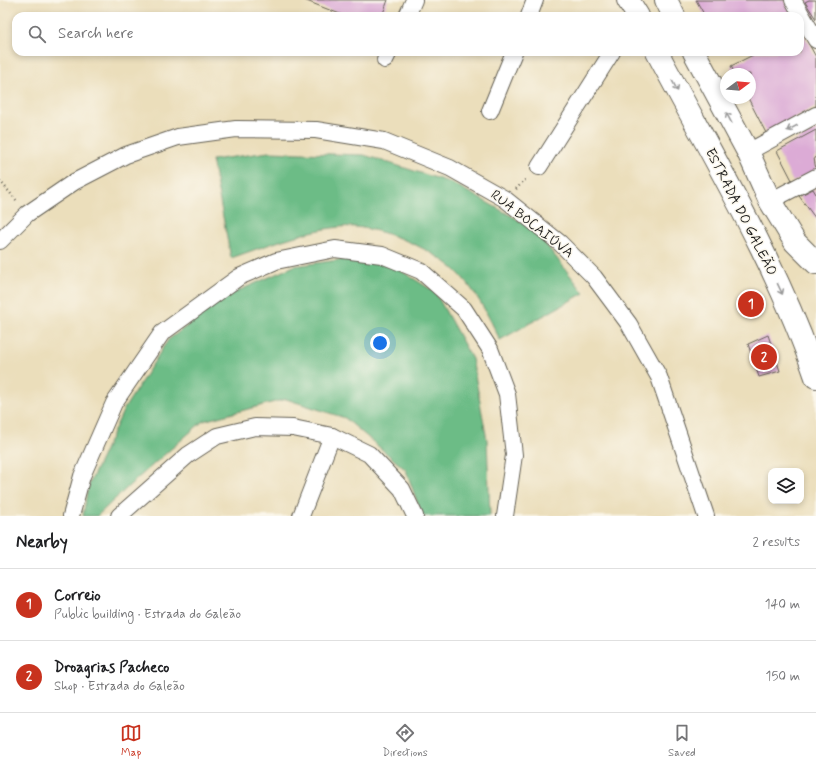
<!DOCTYPE html>
<html lang="en">
<head>
<meta charset="utf-8">
<style>
  body { margin:0; font-family:Mynerve,sans-serif; background:#f2f2f2; color:#202124 }
  .controls { position:absolute; right:12px; bottom:12px; display:grid; overflow:hidden; border-radius:8px; box-shadow:0 2px 6px #0003 }
  .controls button { width:36px; height:36px; display:grid; place-items:center; padding:0; border:0; border-bottom:1px solid #e0e0e0; background:#fff; color:#202124; font:20px sans-serif }
  .compass { position:absolute; left:720px; top:68px; width:36px; height:36px; border-radius:50%; background:#fff; box-shadow:0 2px 6px #0003; rotate:74deg }
  .you { position:absolute; left:380px; top:343px; width:14px; height:14px; margin:-10px; border:3px solid #fff; border-radius:50%; background:#1a73e8; box-shadow:0 0 0 6px #1a73e833 }
  .badge { display:grid; place-items:center; width:26px; height:26px; border-radius:50%; background:#c8321e; color:#fff; font-size:13px; font-weight:700 }
  .pin { position:absolute; translate:-50% -50%; border:2px solid #fff; box-shadow:0 1px 4px #0006 }
  .list { margin:0; padding:0; list-style:none }
  h2 { display:flex; justify-content:space-between; align-items:center; height:52px; margin:0; padding:0 16px; font-size:17px }
  h2 small { font-size:13px; font-weight:400; color:#757577 }
  .list li { display:grid; grid-template-columns:26px 1fr auto; gap:12px; align-items:center; box-sizing:border-box; height:72px; padding:0 16px; border-top:1px solid #e0e0e0 }
  .list b { display:block; font-size:15px; white-space:nowrap }
  .list p { margin:0; font-size:13px; white-space:nowrap; color:#757577 }
  .list em { font-size:13px; font-style:normal; color:#757577 }
  .icon { flex:none; width:22px; height:22px; fill:none; stroke:currentColor; stroke-width:2; stroke-linecap:round; stroke-linejoin:round }
  .map { position:relative; flex:none; width:816px; height:516px; overflow:hidden }
  .search { position:absolute; background:#fff; box-shadow:0 2px 6px #0003; left:12px; right:12px; top:12px; height:44px; display:flex; align-items:center; gap:10px; box-sizing:border-box; padding:0 14px; border-radius:12px; color:#757577; font-size:15px }
  .sheet { height:196px; background:#fff }
  nav { display:flex; justify-content:space-around; align-items:center; box-sizing:border-box; height:56px; border-top:1px solid #e0e0e0; background:#fff; font-size:11px; color:#757577 }
  nav a { display:grid; justify-items:center; gap:2px }
  nav .on { color:#c8321e }
  .map>svg:first-child { display:block }
</style>
</head>
<body>
<div class="map">
<svg width="816" height="516" viewBox="0 0 816 516">
  <rect width="100%" height="100%" fill="#fbf7ec"/>
  <filter id="ink" filterUnits="userSpaceOnUse"><feTurbulence type="fractalNoise" baseFrequency=".025" numOctaves="2"/><feDisplacementMap in="SourceGraphic" scale="8" xChannelSelector="R" yChannelSelector="G"/><feConvolveMatrix kernelMatrix="1 2 1 2 8 2 1 2 1" color-interpolation-filters="sRGB"/></filter>
  <filter id="wash" filterUnits="userSpaceOnUse"><feTurbulence type="fractalNoise" baseFrequency=".012" numOctaves="4" result="noise"/><feDisplacementMap in="SourceGraphic" scale="16" xChannelSelector="R" yChannelSelector="G"/><feGaussianBlur stdDeviation="0.9" result="paint"/><feColorMatrix in="noise" values="0 0 0 0 0 0 0 0 0 0 0 0 0 0 0 0 0 1.4 0 .05"/><feComposite in="paint" operator="in"/></filter>
  <g filter="url(#wash)">
    <rect width="100%" height="100%" fill="#ebdebb"/>
    <g fill="#6cbc86" stroke="#446c51">
      <path d="M269 152 364 155 452 183 533 228 584 293 500 340C488 315 475 288 454 269 430 247 372 223 339 227 302 231 266 246 231 258L212 160Z"/>
      <polygon points="354,258 395,267 435,292 472,359 487,440 490,516 422,516 406,470 345,418 286,399 203,421 131,484 97,516 83,516 88,487 124,409 168,340 227,296 294,266"/>
    </g>
    <g id="blocks">
      <g fill="#dcabd6">
        <polygon points="304,0 388,0 382,16 345,16"/>
        <polygon points="696,0 785,0 793,16 705,16"/>
        <polygon points="809,0 816,0 816,19 805,2"/>
        <polygon points="800,28 816,57 816,106 766,133 748,98 750,98 750,74 735,74 731,66 753,55 751,52 800,52"/>
        <polygon points="816,130 816,156 814,158 816,170 793,182 777,151"/>
        <polygon points="813,189 816,194 816,219 799,196"/>
        <polygon points="768,335 780,371 759,377 748,344"/>
      </g>
    </g>
  </g>
  <g filter="url(#ink)">
    <use href="#blocks" fill-opacity="0" stroke="#646054" stroke-width="1"/>
    <g fill="none" stroke-linecap="round" stroke-linejoin="round">
      <defs>
        <g id="minor">
          <polyline points="793,0 816,40"/>
          <polyline points="407,16 414,0"/>
          <polyline points="529,16 535,0"/>
          <polyline points="385,60 389,52"/>
          <polyline points="490,111 514,52"/>
          <polyline points="748,152 816,115"/>
          <polyline points="539,167 612,52"/>
          <polyline points="770,201 816,177"/>
          <polyline points="0,241 27,214 74,182 126,155 178,137 236,129 316,130 384,141 450,168 505,199 560,243 594,277 629,324 659,377 706,516"/>
          <polyline points="71,516 82,476 114,403 162,333 239,277 276,261 335,249 382,255 421,271 464,309 490,349 507,394 514,455 505,516"/>
          <polyline points="119,516 188,455 217,436 255,427 293,428 332,436 369,454 402,489 415,516"/>
          <polyline points="301,516 332,436"/>
        </g>
        <g id="secondary">
          <polyline points="628,0 638,16"/>
          <polyline points="666,0 674,16"/>
          <path d="M657 52C713 158 777 263 816 377"/>
          <polyline points="694,52 748,152 770,201 795,242 816,263"/>
        </g>
      </defs>
      <use href="#minor" stroke="#646054" stroke-width="18"/>
      <use href="#secondary" stroke="#646054" stroke-width="24"/>
      <g stroke="#646054" stroke-width="2.5" stroke-dasharray="1 3" stroke-linecap="butt">
        <polyline points="0,181 17,201"/>
        <polyline points="516,189 527,178"/>
      </g>
      <use href="#minor" stroke="#fff" stroke-width="16"/>
      <use href="#secondary" stroke="#fff" stroke-width="22"/>
    </g>
    <defs><path id="oneway-shaft" d="M-6 0H5M1.5-3L5.5 0L1.5 3" fill="none" stroke-width="1.6" stroke-linecap="round" stroke-linejoin="round"/></defs>
    <g stroke="#999">
      <use href="#oneway-shaft" transform="translate(675 86) rotate(62)"/>
      <use href="#oneway-shaft" transform="translate(729 118) rotate(-118)"/>
      <use href="#oneway-shaft" transform="translate(792 128) rotate(152)"/>
      <use href="#oneway-shaft" transform="translate(780 289) rotate(65)"/>
    </g>
  </g>
  <g text-anchor="middle" dominant-baseline="central" stroke-width="3" stroke-linejoin="round" paint-order="stroke">
    <g font-size="14" fill="#1c1c1c" stroke="#fbf7ec">
      <text transform="translate(741 212) rotate(63)">ESTRADA DO GALEÃO</text>
      <text transform="translate(532 224) rotate(38)">RUA BOCAIÚVA</text>
    </g>
  </g>
</svg>
<div class="controls">
<button><svg class="icon" aria-label="layers" viewBox="0 0 24 24"><path d="M12 4l9 5-9 5-9-5zM3 14l9 5 9-5"/></svg></button>
</div>
<svg class="compass" viewBox="-18 -18 36 36"><path d="M0-13l5 13h-10z" fill="#e53935"/><path d="M0 13l5-13h-10z" fill="#757577"/></svg>
<div class="you"></div>
<div class="pin badge" style="left:751px;top:304px">1</div>
<div class="pin badge" style="left:764px;top:357px">2</div>
<div class="search"><svg class="icon" aria-label="search" viewBox="0 0 24 24"><circle cx="10" cy="10" r="6"/><path d="M15 15l6 6"/></svg>Search here</div>
</div>
<section class="sheet">
<h2>Nearby<small>2 results</small></h2>
<ul class="list">
<li><span class="badge">1</span><div><b>Correio</b><p>Public building · Estrada do Galeão</p></div><em>140 m</em></li>
<li><span class="badge">2</span><div><b>Droagrias Pacheco</b><p>Shop · Estrada do Galeão</p></div><em>150 m</em></li>
</ul>
</section>
<nav>
<a class="on"><svg class="icon" aria-label="map" viewBox="0 0 24 24"><path d="M3 6l6-2 6 2 6-2v14l-6 2-6-2-6 2zM9 4v14M15 6v14"/></svg>Map</a>
<a><svg class="icon" aria-label="directions" viewBox="0 0 24 24"><path d="M12 3l9 9-9 9-9-9zM9 14v-3h6M13 9l2 2-2 2"/></svg>Directions</a>
<a><svg class="icon" aria-label="saved" viewBox="0 0 24 24"><path d="M7 4h10v16l-5-4-5 4z"/></svg>Saved</a>
</nav>
</body>
</html>
